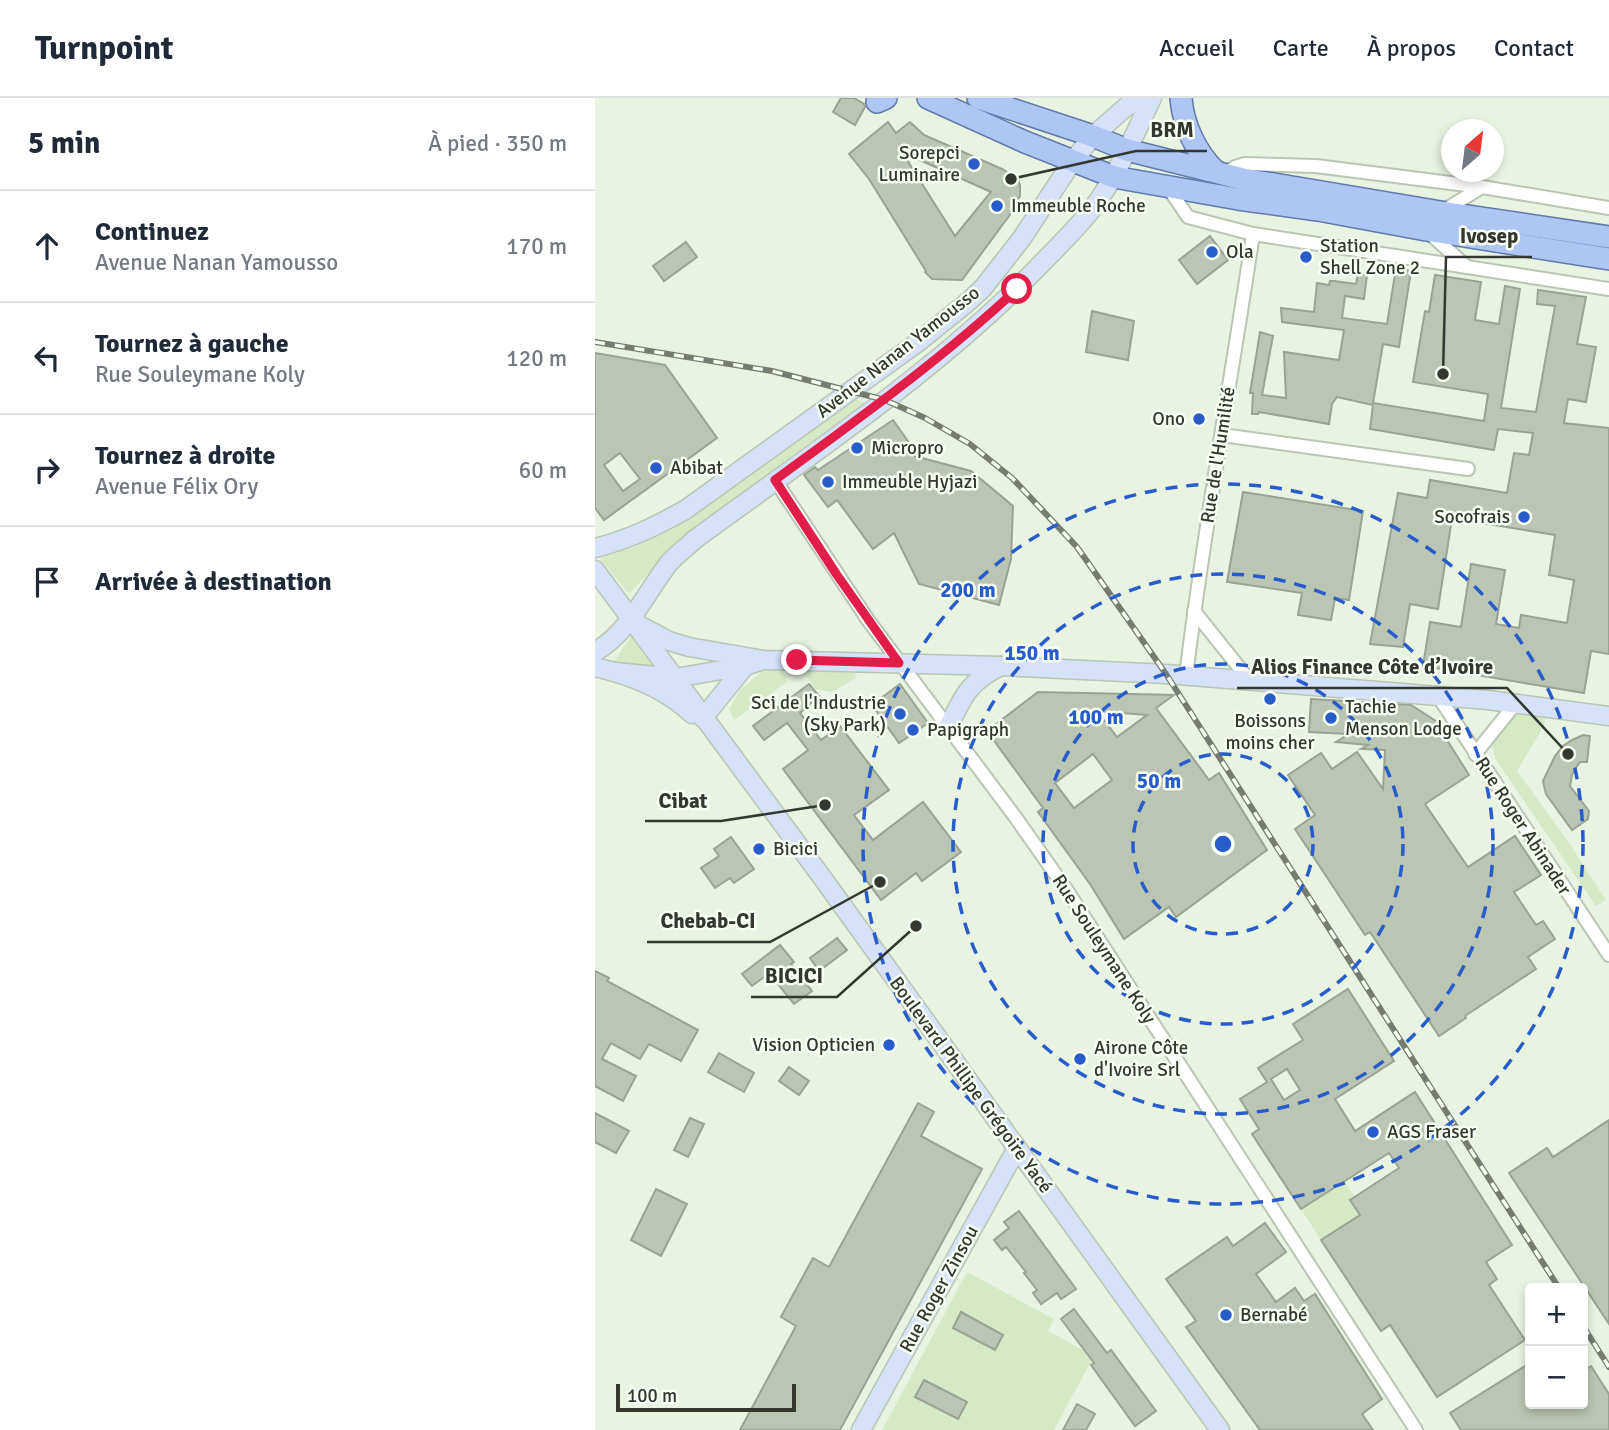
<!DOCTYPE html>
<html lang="fr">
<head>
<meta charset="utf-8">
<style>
  body { margin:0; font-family:Signika,sans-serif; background:#f2f2f3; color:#1f2937 }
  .controls { position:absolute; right:21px; bottom:21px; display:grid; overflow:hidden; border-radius:7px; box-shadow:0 4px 10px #0003 }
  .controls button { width:63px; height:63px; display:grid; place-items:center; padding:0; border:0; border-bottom:2px solid #e0e1e3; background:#fff; color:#1f2937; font:35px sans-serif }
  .compass { position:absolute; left:846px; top:21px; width:63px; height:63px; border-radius:50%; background:#fff; box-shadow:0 4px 10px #0003; rotate:28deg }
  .scale { position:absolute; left:21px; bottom:18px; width:180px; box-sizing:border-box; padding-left:7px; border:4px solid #333730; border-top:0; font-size:19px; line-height:24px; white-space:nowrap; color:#333730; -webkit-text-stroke:5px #f8fff3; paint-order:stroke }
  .stop { position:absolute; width:21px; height:21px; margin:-16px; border:5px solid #e11d48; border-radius:50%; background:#fff }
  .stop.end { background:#e11d48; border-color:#fff; box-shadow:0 2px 7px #0008 }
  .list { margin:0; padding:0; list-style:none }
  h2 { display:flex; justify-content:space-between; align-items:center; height:91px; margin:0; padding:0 28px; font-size:30px }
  h2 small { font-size:23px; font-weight:400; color:#747a83 }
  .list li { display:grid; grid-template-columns:46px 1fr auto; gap:21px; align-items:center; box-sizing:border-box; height:112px; padding:0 28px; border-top:2px solid #e0e1e3 }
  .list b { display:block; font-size:26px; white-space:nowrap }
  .list p { margin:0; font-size:23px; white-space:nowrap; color:#747a83 }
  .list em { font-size:23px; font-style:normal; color:#747a83 }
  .icon { flex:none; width:38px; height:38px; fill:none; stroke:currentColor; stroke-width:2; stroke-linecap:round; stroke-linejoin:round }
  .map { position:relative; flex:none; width:1014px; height:1332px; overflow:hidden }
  header { display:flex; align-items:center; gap:42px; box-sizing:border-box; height:98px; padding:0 35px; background:#fff; border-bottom:2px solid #e0e1e3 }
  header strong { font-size:33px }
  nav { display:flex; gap:38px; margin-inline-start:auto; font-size:24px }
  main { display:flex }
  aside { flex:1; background:#fff }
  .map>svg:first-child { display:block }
</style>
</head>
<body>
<header>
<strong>Turnpoint</strong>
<nav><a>Accueil</a><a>Carte</a><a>À propos</a><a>Contact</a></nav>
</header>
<main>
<aside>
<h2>5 min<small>À pied · 350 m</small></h2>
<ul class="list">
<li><svg class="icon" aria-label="ahead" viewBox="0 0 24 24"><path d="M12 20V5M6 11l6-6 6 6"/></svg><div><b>Continuez</b><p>Avenue Nanan Yamousso</p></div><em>170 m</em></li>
<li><svg class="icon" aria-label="left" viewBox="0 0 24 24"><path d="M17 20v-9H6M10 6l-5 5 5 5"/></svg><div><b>Tournez à gauche</b><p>Rue Souleymane Koly</p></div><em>120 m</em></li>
<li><svg class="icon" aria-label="right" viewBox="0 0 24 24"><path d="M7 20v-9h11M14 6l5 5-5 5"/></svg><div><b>Tournez à droite</b><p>Avenue Félix Ory</p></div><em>60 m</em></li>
<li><svg class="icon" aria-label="arrive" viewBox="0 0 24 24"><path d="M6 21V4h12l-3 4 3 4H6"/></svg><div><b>Arrivée à destination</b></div></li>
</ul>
</aside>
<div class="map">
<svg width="1014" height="1332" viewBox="0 0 1014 1332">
  <rect width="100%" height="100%" fill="#e8f3e1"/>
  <g fill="#d5e9c5">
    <polygon points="258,300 270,305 88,439 34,496 5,460 42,448 93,420"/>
    <polygon points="36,538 62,573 17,567"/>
    <polygon points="175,567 188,569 192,584 139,622 134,611 146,591"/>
    <polygon points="208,573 260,575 261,580 237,594 221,591"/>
    <polygon points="928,614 950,617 950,626 922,673 970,739 1011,802 1001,808 901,662 897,647 917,617"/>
    <polygon points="750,1084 759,1099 755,1102 761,1112 782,1099 785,1104 726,1142 706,1111"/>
    <polygon points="372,1174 459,1221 453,1233 499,1258 459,1332 287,1332"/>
  </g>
  <g fill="#bbc5b3" stroke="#99a392" stroke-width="2" fill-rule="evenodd">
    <polygon points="246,0 259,0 269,6 270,9 260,27 238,14"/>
    <path d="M293 24 301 35 315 24 329 37 407 71 422 80 425 87V98L414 118 367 182 337 181 330 174 331 173 274 81 254 56ZM307 54 396 94 360 138Z"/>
    <polygon points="615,138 633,162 602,186 584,162"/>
    <polygon points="91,144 102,159 69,183 58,168"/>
    <polygon points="801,170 816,173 804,249 788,246 778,305 889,323 893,296 818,284 830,213 834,214 840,177 886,184 880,222 904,226 910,188 925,191 906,310 941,314 960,208 942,206 943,192 991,199 982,246 1001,249 991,304 973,301 969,325 1014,330 1014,556 996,553 989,595 828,568 835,524 866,529 876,466 910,472 901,526 924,530 926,517 972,525 979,482 954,477 960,437 857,420 843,511 815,506 808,549 775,546 803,395 832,400 835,382 912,395 919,355 934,357 938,335 903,331 899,352 775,331 778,307 742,299 737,306 734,326 664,314 663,316 657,316 658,295 655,295 665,234 678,238 667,297 691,300 689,254 744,262 749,232 687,224 686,210 719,214 722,185 734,187 735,183 739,183 761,186 763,176 772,177 769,201 750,198 747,220 792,226"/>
    <polygon points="497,213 539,223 533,262 491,254"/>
    <path d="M0 255 70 267 122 340 9 422 0 410ZM25 355 45 381 28 393 9 367Z"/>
    <polygon points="298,322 315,346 304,354 376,373 418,408 416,461 404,507 324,486 299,435 278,451 242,402 233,409 209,377 220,369 223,372"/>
    <polygon points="648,394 768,413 754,502 740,500 736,522 703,517 707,495 632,484"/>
    <polygon points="214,586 224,598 205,615 226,642 245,628 294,692 259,717 278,742 328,704 366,754 327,783 321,775 286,802 188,671 213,652 192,625 169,642 158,628"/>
    <polygon points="305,586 333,625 304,645 277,607"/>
    <path d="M443 594 579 597 561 610 614 682 624 675 672 752 581 819 574 809 529 841 495 786 443 714 448 710 392 633ZM502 613 552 617 522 639ZM498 656 517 682 479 710 460 685Z"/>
    <polygon points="716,601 816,607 844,625 852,631 847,634 874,677 830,706 873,769 920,738 946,777 919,794 941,827 948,823 960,841 933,859 941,871 870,918 871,920 844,938 775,834 770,837 700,731 720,717 693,677 726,655 737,671 762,654 788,691 790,652 766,651 773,647 741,644 754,636 714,634"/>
    <polygon points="988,637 995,638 992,664 985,664 980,671 977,677 975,688 994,713 993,721 977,732 951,696 948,683 960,658 968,648 977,642"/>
    <polygon points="136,739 159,771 139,785 135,780 120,790 106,770 124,758 119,751"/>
    <polygon points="242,840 252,852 224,873 215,860"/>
    <polygon points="185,847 199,864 196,866 217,893 199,906 178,880 176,881 173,876 157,888 147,876"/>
    <polygon points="0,873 14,880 12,883 103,932 86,963 54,946 45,961 16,945 7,961 41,978 28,1003 0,988"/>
    <path d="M753 891 799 963 740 1001 760 1033 820 994 917 1147 891 1164 902 1181 894 1187 930 1242 842 1299 795 1227 786 1233 726 1142 765 1117 755 1102 804 1070 794 1055 706 1111 657 1036 664 1031 645 1001 672 984 663 970 708 942 698 926ZM692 971 705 992 689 1002 676 981Z"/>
    <polygon points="124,955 159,975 149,994 113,974"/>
    <polygon points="194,969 214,983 204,997 184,983"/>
    <polygon points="323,1005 339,1014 326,1038 387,1071 245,1332 145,1332 201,1228 186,1219 218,1160 234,1169"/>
    <polygon points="0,1015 34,1033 21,1055 0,1044"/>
    <polygon points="95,1020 109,1026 93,1059 79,1052"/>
    <polygon points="1014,1022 1014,1226 914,1075 952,1050 958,1059"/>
    <polygon points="61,1091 92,1106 66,1158 36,1142"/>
    <polygon points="424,1113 481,1191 466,1201 462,1195 446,1206 438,1195 442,1192 429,1175 431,1174 411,1149 407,1152 399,1142 414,1130 409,1124"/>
    <polygon points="670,1125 691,1154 661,1176 681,1204 700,1190 709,1203 720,1196 787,1301 767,1316 778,1332 665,1332 591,1229 601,1223 571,1181 632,1139 638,1148"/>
    <polygon points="479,1211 512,1255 516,1252 561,1313 540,1328 496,1267 499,1265 466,1221"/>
    <polygon points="366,1214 408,1237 400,1252 358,1230"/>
    <polygon points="935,1265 935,1306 988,1306 988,1273 996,1268 1014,1296 1014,1332 866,1332 855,1315"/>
    <polygon points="329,1282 372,1304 363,1321 320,1299"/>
    <polygon points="482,1306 500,1316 491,1332 468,1332"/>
  </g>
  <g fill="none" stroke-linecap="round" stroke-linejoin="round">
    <defs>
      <g id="street">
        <polyline points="629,76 640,69 650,66 721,68 887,89 1014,110"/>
        <polyline points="572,88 593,119 658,136 1014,191"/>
        <polyline points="848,113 887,89"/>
        <polyline points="833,134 872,169"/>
        <polyline points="627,337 873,371"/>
        <polyline points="180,382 273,522 421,720 473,794 821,1332"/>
        <polyline points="599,513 655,583"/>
        <path d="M591 578C609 430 636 283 658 136"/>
        <polyline points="843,598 1014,857"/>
        <polyline points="880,656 921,605"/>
      </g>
      <g id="secondary">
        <path d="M0 450C35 441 59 429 90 412L322 245 374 203 388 190 427 140 477 64 498 38 532 8 554 0"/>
        <polyline points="0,472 229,782 625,1332"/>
        <polyline points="42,526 74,543 94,549 168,562 406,568 571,576 893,602 1014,618"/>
        <path d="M0 554C35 533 50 496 74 465 81 457 91 450 99 442 216 356 345 271 446 166 466 145 487 126 503 103 525 71 540 35 557 0"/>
        <path d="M0 569C35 577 71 591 97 616"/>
        <polyline points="21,574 80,580 150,568 165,563"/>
        <polyline points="108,620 150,568"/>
        <path d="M353 630C367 600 374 583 406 568"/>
        <polyline points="266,1332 422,1050"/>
      </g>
      <g id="primary">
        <polyline points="333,0 430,44 519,79 643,101 723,112 831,132 1014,161"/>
        <polyline points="383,0 498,38 532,52 648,81 846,114 1014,139"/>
        <path d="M586 0C588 27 601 54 620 73"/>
        <polyline points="282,4 291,0"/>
      </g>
    </defs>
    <use href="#street" stroke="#bac5b3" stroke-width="16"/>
    <use href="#secondary" stroke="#bac5b3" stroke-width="21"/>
    <use href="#primary" stroke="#5f7bab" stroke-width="24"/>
    <use href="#street" stroke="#fff" stroke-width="12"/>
    <use href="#secondary" stroke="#d6e2fa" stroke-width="18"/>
    <use href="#primary" stroke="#adc6f4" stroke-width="21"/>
    <defs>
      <g id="rail">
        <polyline points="0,244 177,273 290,302 330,320 375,346 417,380 482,449 571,576 964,1190"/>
        <polyline points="988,1228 1014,1269"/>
      </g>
    </defs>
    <use href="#rail" stroke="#767c71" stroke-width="6"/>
    <use href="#rail" stroke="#f8fff3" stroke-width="3.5" stroke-dasharray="10" stroke-linecap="butt"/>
  </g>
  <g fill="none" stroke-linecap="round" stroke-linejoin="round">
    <path stroke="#e11d48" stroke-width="9" d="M202 562 304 565 242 477 180 382C263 321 347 261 422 191"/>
  </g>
  <g fill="none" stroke="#285cca" stroke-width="3.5" stroke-dasharray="12 9">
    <circle cx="628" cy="746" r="90"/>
    <circle cx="628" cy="746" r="180"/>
    <circle cx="628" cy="746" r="270"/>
    <circle cx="628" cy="746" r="360"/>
  </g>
  <g fill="#285cca" stroke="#f8fff3" stroke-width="2.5">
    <circle cx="379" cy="66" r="7"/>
    <circle cx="402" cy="108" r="7"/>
    <circle cx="617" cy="154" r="7"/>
    <circle cx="711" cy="159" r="7"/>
    <circle cx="604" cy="321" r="7"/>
    <circle cx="262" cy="350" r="7"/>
    <circle cx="61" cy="370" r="7"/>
    <circle cx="233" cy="384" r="7"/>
    <circle cx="929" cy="419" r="7"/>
    <circle cx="675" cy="601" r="7"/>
    <circle cx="305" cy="616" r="7"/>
    <circle cx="736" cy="620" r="7"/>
    <circle cx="318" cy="632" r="7"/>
    <circle cx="164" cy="751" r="7"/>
    <circle cx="294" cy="947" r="7"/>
    <circle cx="485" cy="961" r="7"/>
    <circle cx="778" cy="1034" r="7"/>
    <circle cx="631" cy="1217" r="7"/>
  </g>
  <g text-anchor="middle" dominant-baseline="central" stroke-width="5" stroke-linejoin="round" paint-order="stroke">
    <g font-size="19" fill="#333730" stroke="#f8fff3" text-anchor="start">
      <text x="365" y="55" text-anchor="end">Sorepci<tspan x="365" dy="22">Luminaire</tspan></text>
      <text x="416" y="108">Immeuble Roche</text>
      <text x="725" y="148">Station<tspan x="725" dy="22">Shell Zone 2</tspan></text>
      <text x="631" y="154">Ola</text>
      <text x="590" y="321" text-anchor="end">Ono</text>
      <text x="276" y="350">Micropro</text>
      <text x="75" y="370">Abibat</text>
      <text x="247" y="384">Immeuble Hyjazi</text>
      <text x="915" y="419" text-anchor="end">Socofrais</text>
      <text x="291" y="605" text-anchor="end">Sci de l'Industrie<tspan x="291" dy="22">(Sky Park)</tspan></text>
      <text x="750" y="609">Tachie<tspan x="750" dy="22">Menson Lodge</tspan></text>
      <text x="675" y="623" text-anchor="middle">Boissons<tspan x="675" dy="22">moins cher</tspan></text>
      <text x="332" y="632">Papigraph</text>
      <text x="178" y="751">Bicici</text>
      <text x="280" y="947" text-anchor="end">Vision Opticien</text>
      <text x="499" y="950">Airone Côte<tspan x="499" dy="22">d'Ivoire Srl</tspan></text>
      <text x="792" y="1034">AGS Fraser</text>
      <text x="645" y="1217">Bernabé</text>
    </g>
    <g font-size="19" fill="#333730" stroke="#f8fff3">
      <text transform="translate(303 254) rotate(-38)">Avenue Nanan Yamousso</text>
      <text transform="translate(623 357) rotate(-81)">Rue de l'Humilité</text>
      <text transform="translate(928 728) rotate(57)">Rue Roger Abinader</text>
      <text transform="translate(509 851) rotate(57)">Rue Souleymane Koly</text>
      <text transform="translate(376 987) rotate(54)">Boulevard Phillipe Grégoire Yacé</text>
      <text transform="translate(344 1191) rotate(-61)">Rue Roger Zinsou</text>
    </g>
  </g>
  <circle cx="628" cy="746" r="10" fill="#285cca" stroke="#f8fff3" stroke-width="3.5"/>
  <g font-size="21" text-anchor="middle" font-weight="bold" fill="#285cca" stroke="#f8fff3" stroke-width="5" stroke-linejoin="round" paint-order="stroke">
    <text x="373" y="499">200 m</text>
    <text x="437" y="562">150 m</text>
    <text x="501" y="626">100 m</text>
    <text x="564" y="690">50 m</text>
  </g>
  <path fill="none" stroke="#333730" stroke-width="2.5" d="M416 81L541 53H612M848 276L851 159H937M973 656L912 590H642M230 707L126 723H50M285 784L175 844H52M321 828L242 899H156"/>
  <g fill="#333730" stroke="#f8fff3" stroke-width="2.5">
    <circle cx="416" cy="81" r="7"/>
    <circle cx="848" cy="276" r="7"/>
    <circle cx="973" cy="656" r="7"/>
    <circle cx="230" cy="707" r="7"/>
    <circle cx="285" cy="784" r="7"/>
    <circle cx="321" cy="828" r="7"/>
  </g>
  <g font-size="21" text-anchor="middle" font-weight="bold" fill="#333730" stroke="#f8fff3" stroke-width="5" stroke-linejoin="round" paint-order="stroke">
    <text x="577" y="39">BRM</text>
    <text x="894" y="145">Ivosep</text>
    <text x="777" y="576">Alios Finance Côte d’Ivoire</text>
    <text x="88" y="710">Cibat</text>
    <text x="113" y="830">Chebab-CI</text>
    <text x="199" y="885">BICICI</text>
  </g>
</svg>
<div class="controls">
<button>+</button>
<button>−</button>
</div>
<svg class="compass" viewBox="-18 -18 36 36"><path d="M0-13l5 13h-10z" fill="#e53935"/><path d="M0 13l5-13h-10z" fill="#747a83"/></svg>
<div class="scale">100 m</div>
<div class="stop" style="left:422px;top:191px"></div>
<div class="stop end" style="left:202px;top:562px"></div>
</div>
</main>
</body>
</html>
